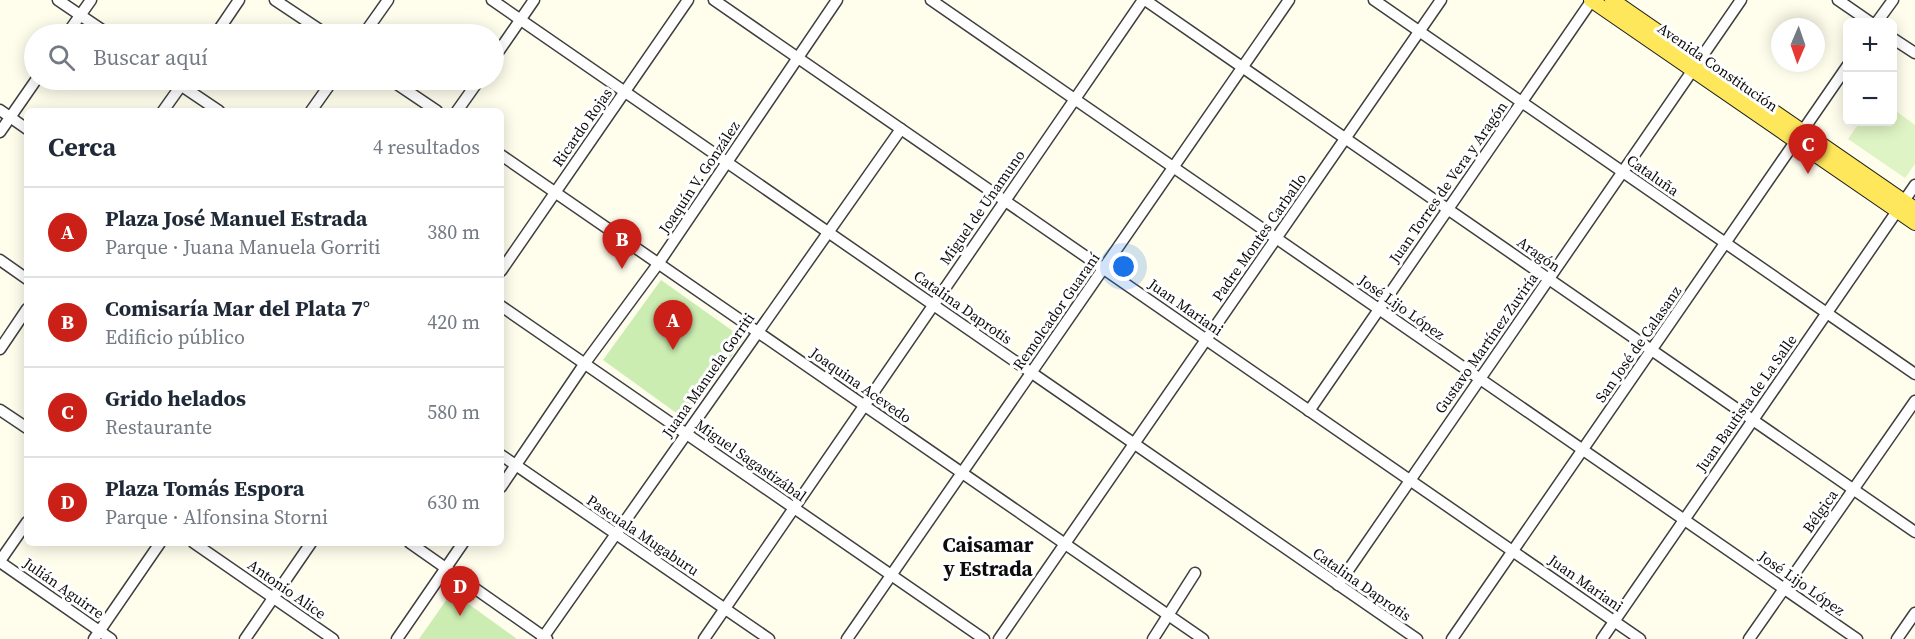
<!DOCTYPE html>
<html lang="es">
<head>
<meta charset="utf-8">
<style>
  body { margin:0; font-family:"Source Serif 4",serif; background:#f2f2f3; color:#1f2937 }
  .controls { position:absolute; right:18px; top:18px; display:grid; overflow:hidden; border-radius:9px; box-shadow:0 3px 15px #0003 }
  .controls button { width:54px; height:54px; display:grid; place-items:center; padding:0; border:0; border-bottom:2px solid #e0e1e3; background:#fff; color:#1f2937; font:30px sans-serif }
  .compass { position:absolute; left:1771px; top:18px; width:54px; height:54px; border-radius:50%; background:#fff; box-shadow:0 3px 15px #0003; rotate:182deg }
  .you { position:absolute; left:1124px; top:267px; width:21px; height:21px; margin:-15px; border:4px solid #fff; border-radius:50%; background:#1a73e8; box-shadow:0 0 0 9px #1a73e833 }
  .badge { display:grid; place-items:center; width:39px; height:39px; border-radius:50%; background:#ca2017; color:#fff; font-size:20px; font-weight:700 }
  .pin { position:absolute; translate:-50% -50px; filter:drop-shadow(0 2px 3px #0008) }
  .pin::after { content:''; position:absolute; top:32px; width:21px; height:18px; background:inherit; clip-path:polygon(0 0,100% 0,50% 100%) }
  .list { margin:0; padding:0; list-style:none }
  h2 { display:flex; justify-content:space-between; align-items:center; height:78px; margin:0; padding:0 24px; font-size:26px }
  h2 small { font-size:20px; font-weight:400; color:#747a83 }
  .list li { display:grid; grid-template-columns:39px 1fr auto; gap:18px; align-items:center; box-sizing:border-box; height:90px; padding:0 24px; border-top:2px solid #e0e1e3 }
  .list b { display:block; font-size:22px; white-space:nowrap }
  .list p { margin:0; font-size:20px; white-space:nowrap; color:#747a83 }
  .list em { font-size:20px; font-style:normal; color:#747a83 }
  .icon { flex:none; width:33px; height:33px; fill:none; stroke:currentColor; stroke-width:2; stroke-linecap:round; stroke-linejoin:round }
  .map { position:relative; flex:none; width:1915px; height:639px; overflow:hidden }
  .search { position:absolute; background:#fff; box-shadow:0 3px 15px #0003; left:24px; top:24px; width:480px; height:66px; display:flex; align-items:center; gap:15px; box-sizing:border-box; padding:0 21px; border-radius:33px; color:#747a83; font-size:22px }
  .panel { position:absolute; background:#fff; box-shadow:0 3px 15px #0003; left:24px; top:108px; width:480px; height:438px; border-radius:9px }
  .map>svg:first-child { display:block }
</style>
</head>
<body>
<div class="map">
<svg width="1915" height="639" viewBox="0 0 1915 639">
  <rect width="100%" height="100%" fill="#fffdec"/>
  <g fill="#cbedb2">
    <polygon points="661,280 744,339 686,420 603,360"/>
    <polygon points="452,592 517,639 419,639"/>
  </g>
  <polygon fill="#dff4c4" points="1893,109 1915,125 1915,164 1905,178 1848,139 1860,122 1892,122"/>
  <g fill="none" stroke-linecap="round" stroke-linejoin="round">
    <defs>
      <g id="minor">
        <polyline points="58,0 108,34"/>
        <polyline points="275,0 326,34"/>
        <polyline points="492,0 1417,639"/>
        <polyline points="714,0 1640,639"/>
        <polyline points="931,0 1857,639"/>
        <polyline points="1145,0 1915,532"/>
        <polyline points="1374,0 1915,374"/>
        <polyline points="1838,0 1870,22"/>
        <polyline points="1877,22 1893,0"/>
        <polyline points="67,34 91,0"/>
        <polyline points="216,34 239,0"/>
        <polyline points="364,34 388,0"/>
        <polyline points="1892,38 1915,53"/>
        <polyline points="494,58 534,0"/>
        <polyline points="173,80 219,111"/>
        <polyline points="391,80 437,111"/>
        <polyline points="0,110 27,129"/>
        <polyline points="163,111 185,80"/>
        <polyline points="311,111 333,80"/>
        <polyline points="457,111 479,80"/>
        <polyline points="0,132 36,80"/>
        <polyline points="501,155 1203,639"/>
        <polyline points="0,260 27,279"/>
        <polyline points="501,271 688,0"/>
        <polyline points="501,306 984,639"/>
        <polyline points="0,349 27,309"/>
        <polyline points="0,410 27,428"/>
        <polyline points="1309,411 1592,0"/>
        <polyline points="501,455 769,639"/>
        <polyline points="501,487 585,363 658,264 837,0"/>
        <polyline points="194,543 333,639"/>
        <polyline points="410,543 547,639"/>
        <polyline points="0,561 27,522"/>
        <polyline points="0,562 111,639"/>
        <polyline points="1338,585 1741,0"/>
        <polyline points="94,639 160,543"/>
        <polyline points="245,639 311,543"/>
        <polyline points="397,639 463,543"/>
        <polyline points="542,639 901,129"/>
        <polyline points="704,639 1143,0"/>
        <polyline points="847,639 1289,0"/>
        <polyline points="999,639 1441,0"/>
        <polyline points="1153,639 1195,573"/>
        <polyline points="1452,639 1848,65"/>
        <polyline points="1602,639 1915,185"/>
        <polyline points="1749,639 1915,401"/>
        <polyline points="1897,639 1915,613"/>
      </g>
      <g id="major">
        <polyline points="1591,0 1915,223"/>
        <polyline points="1612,0 1915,209"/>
      </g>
    </defs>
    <use href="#minor" stroke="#3f3f3f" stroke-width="13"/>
    <use href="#major" stroke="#1d1d1d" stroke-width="16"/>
    <use href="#minor" stroke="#fff" stroke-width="10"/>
    <use href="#major" stroke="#ffe75c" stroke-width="14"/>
  </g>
  <g text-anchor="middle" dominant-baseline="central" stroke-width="6" stroke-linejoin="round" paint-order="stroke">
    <g font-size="15" fill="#0c0c0c" stroke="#fff">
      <text transform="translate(1718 67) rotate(35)">Avenida Constitución</text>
      <text transform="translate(582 127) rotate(-55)">Ricardo Rojas</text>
      <text transform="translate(1653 175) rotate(35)">Cataluña</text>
      <text transform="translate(699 177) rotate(-56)">Joaquín V. González</text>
      <text transform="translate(1448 182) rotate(-55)">Juan Torres de Vera y Aragón</text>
      <text transform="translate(982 207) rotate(-55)">Miguel de Unamuno</text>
      <text transform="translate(1259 237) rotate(-55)">Padre Montes Carballo</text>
      <text transform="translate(1539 254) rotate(35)">Aragón</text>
      <text transform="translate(963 307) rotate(35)">Catalina Daprotis</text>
      <text transform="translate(1186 307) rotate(35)">Juan Mariani</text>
      <text transform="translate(1402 307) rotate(35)">José Lijo López</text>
      <text transform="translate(1056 311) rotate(-55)">Remolcador Guaraní</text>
      <text transform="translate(1486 343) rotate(-55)">Gustavo Martínez Zuviría</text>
      <text transform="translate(1638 344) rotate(-55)">San José de Calasanz</text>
      <text transform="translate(708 375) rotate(-55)">Juana Manuela Gorriti</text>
      <text transform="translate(861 385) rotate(35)">Joaquina Acevedo</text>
      <text transform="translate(1746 403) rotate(-55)">Juan Bautista de La Salle</text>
      <text transform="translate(751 460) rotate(35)">Miguel Sagastizábal</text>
      <text transform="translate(1820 511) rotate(-55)">Bélgica</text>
      <text transform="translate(643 535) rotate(34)">Pascuala Mugaburu</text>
      <text transform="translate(1586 583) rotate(35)">Juan Mariani</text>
      <text transform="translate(1802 583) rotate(35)">José Lijo López</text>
      <text transform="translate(1362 584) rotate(35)">Catalina Daprotis</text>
      <text transform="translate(64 588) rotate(35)">Julián Aguirre</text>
      <text transform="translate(287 589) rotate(35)">Antonio Alice</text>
    </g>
    <g font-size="21" font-weight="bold" fill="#0c0c0c" stroke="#fff">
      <text x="988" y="544">Caisamar<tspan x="988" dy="24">y Estrada</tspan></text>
    </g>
  </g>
</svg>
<div class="controls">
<button>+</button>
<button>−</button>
</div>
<svg class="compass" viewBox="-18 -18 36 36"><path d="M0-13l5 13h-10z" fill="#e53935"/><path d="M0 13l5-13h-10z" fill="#747a83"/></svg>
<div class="you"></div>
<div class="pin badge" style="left:673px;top:350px">A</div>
<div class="pin badge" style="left:622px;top:269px">B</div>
<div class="pin badge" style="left:1808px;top:174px">C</div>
<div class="pin badge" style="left:460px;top:616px">D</div>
<div class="search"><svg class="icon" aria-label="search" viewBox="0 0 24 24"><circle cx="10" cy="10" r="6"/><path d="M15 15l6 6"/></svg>Buscar aquí</div>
<section class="panel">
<h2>Cerca<small>4 resultados</small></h2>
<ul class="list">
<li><span class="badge">A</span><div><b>Plaza José Manuel Estrada</b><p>Parque · Juana Manuela Gorriti</p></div><em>380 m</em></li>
<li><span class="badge">B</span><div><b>Comisaría Mar del Plata 7°</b><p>Edificio público</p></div><em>420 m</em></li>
<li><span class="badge">C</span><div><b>Grido helados</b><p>Restaurante</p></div><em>580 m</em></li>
<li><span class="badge">D</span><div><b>Plaza Tomás Espora</b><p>Parque · Alfonsina Storni</p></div><em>630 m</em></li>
</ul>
</section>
</div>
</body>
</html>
